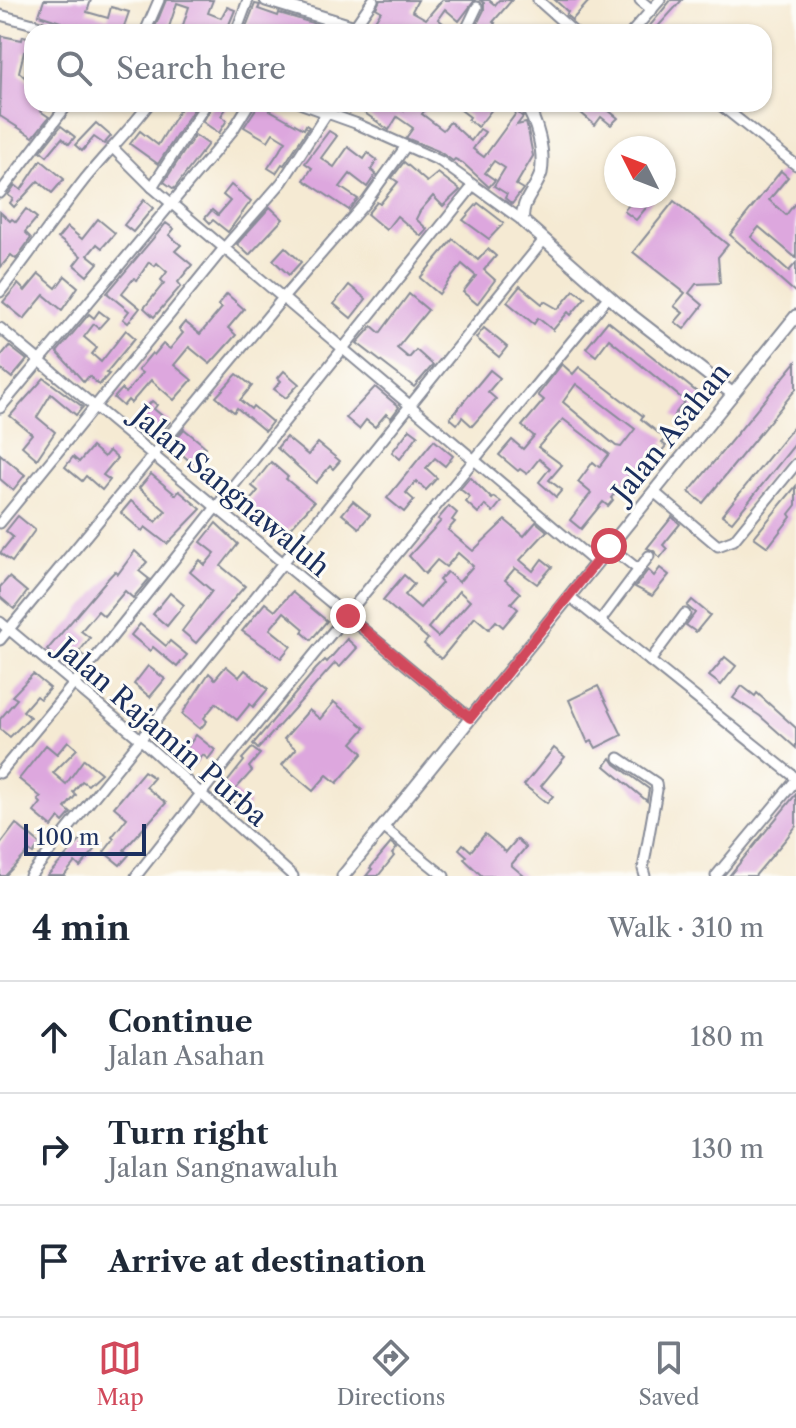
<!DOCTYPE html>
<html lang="en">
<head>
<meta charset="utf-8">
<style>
  body { margin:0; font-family:"Libre Caslon Text",serif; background:#f6f6f7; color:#1f2937 }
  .compass { position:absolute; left:604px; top:136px; width:72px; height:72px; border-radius:50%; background:#fff; box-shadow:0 2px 6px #0004; rotate:312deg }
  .scale { position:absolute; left:24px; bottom:20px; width:122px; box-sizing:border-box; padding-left:8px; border:4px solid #1b2f5e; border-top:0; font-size:22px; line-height:28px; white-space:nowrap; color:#1b2f5e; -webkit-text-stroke:6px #fdfcf7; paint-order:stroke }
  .stop { position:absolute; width:24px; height:24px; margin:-18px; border:6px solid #d1495b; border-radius:50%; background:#fff }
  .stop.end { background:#d1495b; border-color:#fff; box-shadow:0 2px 8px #0008 }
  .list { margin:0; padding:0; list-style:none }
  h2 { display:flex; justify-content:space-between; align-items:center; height:104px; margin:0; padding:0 32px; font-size:34px }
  h2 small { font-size:26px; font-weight:400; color:#747a83 }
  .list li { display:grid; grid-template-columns:52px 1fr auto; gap:24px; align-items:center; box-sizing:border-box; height:112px; padding:0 32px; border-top:2px solid #e0e1e3 }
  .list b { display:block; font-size:30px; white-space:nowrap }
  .list p { margin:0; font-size:26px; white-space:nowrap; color:#747a83 }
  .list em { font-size:26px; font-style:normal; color:#747a83 }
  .icon { flex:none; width:44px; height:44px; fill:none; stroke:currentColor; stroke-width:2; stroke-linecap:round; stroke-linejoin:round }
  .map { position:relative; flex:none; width:796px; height:876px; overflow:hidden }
  .search { position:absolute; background:#fff; box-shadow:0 2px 6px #0004; left:24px; right:24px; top:24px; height:88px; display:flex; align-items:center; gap:20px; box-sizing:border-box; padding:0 28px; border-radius:24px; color:#747a83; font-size:30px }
  .sheet { height:440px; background:#fff }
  nav { display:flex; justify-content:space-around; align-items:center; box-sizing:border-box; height:112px; border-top:2px solid #e0e1e3; background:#fff; font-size:22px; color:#747a83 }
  nav a { display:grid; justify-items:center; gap:4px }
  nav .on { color:#d1495b }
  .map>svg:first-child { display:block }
</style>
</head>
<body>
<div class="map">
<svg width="796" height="876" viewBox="0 0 796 876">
  <rect width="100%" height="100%" fill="#fdfcf7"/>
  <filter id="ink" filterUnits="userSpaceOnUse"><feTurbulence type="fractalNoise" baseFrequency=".0125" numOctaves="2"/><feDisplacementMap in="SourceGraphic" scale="16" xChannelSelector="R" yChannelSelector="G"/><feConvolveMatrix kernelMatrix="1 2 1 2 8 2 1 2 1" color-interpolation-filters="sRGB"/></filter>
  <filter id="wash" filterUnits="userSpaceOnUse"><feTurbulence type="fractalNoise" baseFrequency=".006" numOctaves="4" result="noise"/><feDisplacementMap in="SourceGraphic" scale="32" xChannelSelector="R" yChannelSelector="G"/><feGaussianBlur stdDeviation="1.8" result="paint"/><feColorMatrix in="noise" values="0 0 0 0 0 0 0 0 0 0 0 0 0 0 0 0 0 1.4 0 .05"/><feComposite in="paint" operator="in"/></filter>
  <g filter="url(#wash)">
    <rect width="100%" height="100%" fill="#f5ead3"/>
    <g id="blocks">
      <g fill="#dda7de" fill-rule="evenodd">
        <polygon points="44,0 91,0 87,12 108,18 111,7 129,12 122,32 81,32 82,29 39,15"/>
        <path d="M166 0H213L208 13 221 18 227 7 235 10 226 32H153ZM177 3 189 7 181 31 169 27Z"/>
        <polygon points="380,0 418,0 412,11 426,19 442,0 475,0 459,21 445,9 438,19 454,32 410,32 401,26 398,32 386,27 384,31 373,24 381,11 376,8"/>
        <polygon points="480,0 489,0 495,5 499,0 512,0 493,22 495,23 488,32 473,32 484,10 484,3"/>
        <polygon points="555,0 590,0 572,20 566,15 568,12"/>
        <polygon points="671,0 682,0 653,32 648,28"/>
        <polygon points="255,4 260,5 258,9 278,16 279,13 342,32 244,32"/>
        <polygon points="2,36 22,40 23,36 32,38 32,54 24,52 19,72 32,84 32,104 45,104 40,111 49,117 33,137 0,116"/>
        <polygon points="183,104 197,104 158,164 130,144 140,131 158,145"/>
        <polygon points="213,104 229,104 221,116 227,120 219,133 203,122"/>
        <polygon points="259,104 304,129 306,125 309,127 284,165 282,164 276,173 268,168 286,141 273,133 268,141 244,127"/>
        <polygon points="366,104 393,104 404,111 409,104 414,107 416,104 429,104 422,114 443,130 450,122 471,141 480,129 485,132 473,149 484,157 517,112 523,117 517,125 526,123 528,130 533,156 516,185 523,189 512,204 505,198 507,194 494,186 505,168 494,161 485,173 495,180 489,187 463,163 455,159 453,161 438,151 406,138 413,128 397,117 389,130 362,111"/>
        <polygon points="453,104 488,104 493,108 478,127 468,120 470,117"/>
        <polygon points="586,104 588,107 591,104 613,104 608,110 618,118 611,125 601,117 595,125 580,112"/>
        <polygon points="96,123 111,136 104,144 94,137 82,151 75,145"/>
        <polygon points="61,126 75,137 69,144 62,138 47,156 41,151"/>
        <polygon points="329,131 337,136 321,158 334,167 348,147 364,159 368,153 377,160 371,170 376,174 367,187 350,174 340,187 358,199 349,210 304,180 312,168 305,163"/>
        <polygon points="195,135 208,144 174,189 164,182"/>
        <polygon points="41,160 64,179 52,193 38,181 14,207 10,203 13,199 8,195 15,185 21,190"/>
        <polygon points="404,162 427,182 438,173 460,190 443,206 433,196 420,211 416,219 427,229 421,236 397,216 386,230 367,214 377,202 380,204 398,182 392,178"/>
        <polygon points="781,171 788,177 769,200 786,215 796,202 796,258 759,227 751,237 789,271 796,263 796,293 730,235"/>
        <polygon points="231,185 251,201 228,232 213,220 210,223 205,218 212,210 218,215 230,201 223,195"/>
        <polygon points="636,196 656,196 636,220 624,211"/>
        <polygon points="144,200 153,208 133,232 124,225"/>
        <polygon points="674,201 728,245 718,257 720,283 696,284 689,293 703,305 684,329 675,322 683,313 674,306 685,293 633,252"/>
        <polygon points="478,203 504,223 489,239 463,220"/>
        <polygon points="270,207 283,219 249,255 237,244"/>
        <polygon points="26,209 37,218 25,232 31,238 16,259 11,255 0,268 0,212 10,221 12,219 16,222"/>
        <polygon points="98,219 115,233 102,248 97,244 88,255 98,263 87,276 74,265 81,256 58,238 67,227 82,239"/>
        <polygon points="166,223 174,229 169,235 181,245 175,251 192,265 178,282 181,286 154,317 144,308 164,283 161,280 167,272 157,263 155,266 149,262 137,280 134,278 122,293 140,308 128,323 123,319 129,311 107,293"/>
        <polygon points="453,239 478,260 488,249 496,256 484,270 495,280 477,304 463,292 476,276 462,264 439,294 420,278"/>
        <polygon points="285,247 301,262 289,275 273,260"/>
        <polygon points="39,274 56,288 65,276 78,287 62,310 44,295 24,319 3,302 18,284 25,291"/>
        <polygon points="349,285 366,299 351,318 334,304"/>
        <polygon points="520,286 542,304 544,301 558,309 574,290 585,298 571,315 568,312 553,330 538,318 534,324 507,302"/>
        <polygon points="227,294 244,309 228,328 236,335 210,364 189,347 174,365 192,380 174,400 151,380 131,403 128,400 123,406 114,398 122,389 126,393 142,373 138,370 152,353 154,355 163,344 170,349 183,333 179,329 185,322 200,334 222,308 218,305"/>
        <polygon points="409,294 428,310 397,348 409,358 416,350 433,365 414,387 357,343 372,326 380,333"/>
        <polygon points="99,311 108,318 99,328 94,324 84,337 97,348 92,354 101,362 126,330 135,338 106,373 109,374 99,385 89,376 84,382 57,352 89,314 94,318"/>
        <polygon points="608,321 703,397 683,422 674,415 685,401 609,339 596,356 586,348"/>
        <polygon points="484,328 507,347 499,357 476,338"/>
        <polygon points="9,346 27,360 12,378 0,368 0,357"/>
        <polygon points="796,362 796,389 703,503 689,492"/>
        <path d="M562 364 573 374 579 367 643 416 641 419 666 439 662 443 666 446 659 454 656 451 644 466 650 471 641 481 631 473 611 498 613 500 608 506 603 502 581 529 570 520 591 493 578 482 593 462 599 467 609 454 563 419 538 447 562 465 549 480 562 490 556 497 539 482 550 468 539 459 527 474 520 469 518 471 499 455 512 440 523 449 534 436 522 426 544 400 538 395ZM576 384 635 429 621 447 616 446 563 402Z"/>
        <polygon points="490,370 500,378 488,392 496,399 472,426 462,417 457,424 450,418"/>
        <polygon points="284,371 299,384 286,398 274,389 281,381 278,378"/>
        <polygon points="237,374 252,386 240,400 251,409 253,406 272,422 265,431 237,408 234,412 216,397"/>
        <polygon points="44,378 83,407 76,415 51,394 37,417 55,432 37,459 22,446 32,434 10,416"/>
        <polygon points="375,387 399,407 391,418 386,414 375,427 366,420 359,429 346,418"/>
        <polygon points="152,401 157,405 154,409 170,422 160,433 156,429 150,435 133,421"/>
        <polygon points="796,424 796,443 732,522 722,515"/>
        <polygon points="184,429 206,447 192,463 171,445"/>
        <polygon points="410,429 418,435 400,459 392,452"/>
        <polygon points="286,437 308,455 318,443 340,461 333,469 330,466 316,483 277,448"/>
        <polygon points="434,440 453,456 445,466 435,458 426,468 437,478 426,490 416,481 406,493 414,500 404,512 387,498"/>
        <polygon points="92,447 104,457 109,451 117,458 103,475 110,480 102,490 86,476 82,481 65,467 73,457 79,462"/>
        <polygon points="0,454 25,475 13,490 0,479"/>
        <polygon points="271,462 288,477 286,479 314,502 285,534 272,523 268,528 243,509 258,491 252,486"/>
        <polygon points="151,474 176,495 179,491 201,509 167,544 145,527 142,531 121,513 131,501 156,522 166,511 139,488"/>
        <polygon points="470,477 492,499 494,497 501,502 493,512 485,505 478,513 466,502 470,497 460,489"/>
        <polygon points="796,486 796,505 789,514 791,517 768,547 754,537"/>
        <polygon points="353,501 370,515 359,528 342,514"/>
        <path d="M449 506 457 513 452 520 455 522 448 530 473 551 505 520 524 536 536 522 547 531 520 560 533 571 542 559 552 567 537 584 515 568 505 580 520 593 511 603 518 609 503 627 496 621 489 629 475 617 441 659 424 644 428 639 383 600 404 575 414 584 405 595 420 608 442 583 439 580 447 572 459 582 473 566 458 553 446 567 437 560 425 574 409 556 441 521 438 519ZM459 591 470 601 438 637 428 628Z"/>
        <polygon points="18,516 35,530 12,562 0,553 13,537 6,531"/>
        <polygon points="672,517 680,524 663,545 667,549 660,558 654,551 647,548"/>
        <polygon points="216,523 238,544 221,566 245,586 196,643 182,631 212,591 190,572 200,560 205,565 215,553 201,542"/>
        <polygon points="135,551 147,562 139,571 149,579 133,598 125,591 104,616 98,611 81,631 90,638 79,652 86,658 74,672 47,650 104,583 115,571 118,574"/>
        <polygon points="660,568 669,575 652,596 635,587 648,570 654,576"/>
        <polygon points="9,577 27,592 14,609 0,597 0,587"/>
        <polygon points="292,592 327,621 311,640 302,632 304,629 284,612 270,629 291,646 281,658 242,631 265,603 275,611"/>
        <polygon points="170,593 184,605 167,626 153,614"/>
        <polygon points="692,600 710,615 696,632 686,625 695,613 687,606"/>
        <polygon points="140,624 166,646 170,641 187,655 177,667 153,647 150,651 131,635"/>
        <polygon points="347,639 357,648 340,667 335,663 258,749 253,744 316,669 325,660 327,662"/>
        <polygon points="725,657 736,666 721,685 709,676"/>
        <polygon points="148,666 165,679 150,697 134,684"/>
        <polygon points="226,666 239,677 245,670 268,689 253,707 250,704 237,720 216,703 204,718 207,721 200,729 182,714 209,673 215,679"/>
        <polygon points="33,674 50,688 40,699 36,696 23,711 30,717 10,737 0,729 0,719 17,699 12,696"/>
        <polygon points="598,686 622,735 596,748 592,741 588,743 569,700"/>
        <polygon points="742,686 755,696 757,693 796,728 796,748 760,716 733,698"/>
        <polygon points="334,702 365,728 352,743 363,753 337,783 327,775 313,791 282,765 296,749 284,739 309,710 320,719"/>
        <polygon points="196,735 215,750 208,759 203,755 194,766 182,755"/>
        <polygon points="68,741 77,749 53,773 66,784 84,759 101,773 88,785 82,781 73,792 76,795 65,808 71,813 63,822 59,818 52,827 34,812 41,803 38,800 41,797 19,779 46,745 57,754"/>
        <polygon points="252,748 260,754 249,767 252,771 234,791 250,804 244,811 221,790 244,761 242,759"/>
        <polygon points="554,748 565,757 541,786 553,796 547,803 524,785"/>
        <polygon points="611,758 615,764 649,789 647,801 605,766"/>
        <polygon points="144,771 154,778 146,787 166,803 124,850 129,855 120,865 104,852 114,839 112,837 127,818 114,807"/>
        <polygon points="796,794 796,826 785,840 755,876 729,876"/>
        <polygon points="16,824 40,844 33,854 29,851 5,876 0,876 0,845"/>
        <polygon points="485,834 506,852 517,839 526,847 511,865 524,876 482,876 464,859 467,856 459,849 463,844 471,851"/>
        <polygon points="82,839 95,850 80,867 75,862 64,876 47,876"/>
        <polygon points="391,843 397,848 392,854 394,856 378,876 366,876 372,869 370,868"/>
      </g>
    </g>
  </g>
  <g filter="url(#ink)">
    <use href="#blocks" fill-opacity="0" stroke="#888c98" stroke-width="2"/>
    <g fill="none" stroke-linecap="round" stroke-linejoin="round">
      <defs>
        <g id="minor">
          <polyline points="538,0 574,32"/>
          <polyline points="640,0 652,10"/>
          <polyline points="0,15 63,32"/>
          <polyline points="355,26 373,0"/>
          <polyline points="145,32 159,0"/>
          <polyline points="236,32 248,0"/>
          <polyline points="465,32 477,7"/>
          <polyline points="632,32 660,0"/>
          <polyline points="302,104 355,123 440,161 523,221"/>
          <polyline points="564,104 569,106 572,104"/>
          <polyline points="719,104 796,165"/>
          <polyline points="532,115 541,104"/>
          <polyline points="114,149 152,187 596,563"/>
          <polyline points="152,187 206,104"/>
          <polyline points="0,193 68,104"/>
          <path d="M0 292C29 255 56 216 85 179 106 153 129 131 149 104"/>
          <polyline points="0,328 470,718"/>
          <polyline points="0,408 233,130 249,104"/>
          <polyline points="654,492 718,546 734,540 796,464"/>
          <polyline points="0,523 224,248 282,182 327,113"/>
          <polyline points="609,546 639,570"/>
          <polyline points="569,596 796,778"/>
          <polyline points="600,621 649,556"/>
          <polyline points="0,622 140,739 293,876"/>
          <polyline points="0,640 283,298 366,202 406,146"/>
          <polyline points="650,661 685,614"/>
          <polyline points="619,758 656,783 657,790 643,869 645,876"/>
          <polyline points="0,773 101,651 473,186"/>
          <polyline points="383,827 444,876"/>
          <polyline points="30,876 543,241"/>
          <polyline points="136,876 238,747 609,296"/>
          <polyline points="716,876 796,780"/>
        </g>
        <g id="major">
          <polyline points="266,0 371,32"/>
          <path d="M525 104C537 121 545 152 541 173 536 191 520 201 523 221L622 308 733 394"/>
          <polyline points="343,876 796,316"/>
        </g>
      </defs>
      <use href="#minor" stroke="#888c98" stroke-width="13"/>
      <use href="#major" stroke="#888c98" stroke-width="15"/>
      <use href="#minor" stroke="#fff" stroke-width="9"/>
      <use href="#major" stroke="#fff" stroke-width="11"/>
    </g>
  </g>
  <g fill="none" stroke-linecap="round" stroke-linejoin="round" filter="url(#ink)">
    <polyline stroke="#d1495b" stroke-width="10" points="348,616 470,718 609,546"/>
  </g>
  <g text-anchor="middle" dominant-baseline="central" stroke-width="6" stroke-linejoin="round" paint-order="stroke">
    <g font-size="28" fill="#1b2f5e" stroke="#fdfcf7">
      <text transform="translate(671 432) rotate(-51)">Jalan Asahan</text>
      <text transform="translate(231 491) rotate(40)">Jalan Sangnawaluh</text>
      <text transform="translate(162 732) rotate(41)">Jalan Rajamin Purba</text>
    </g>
  </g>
</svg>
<svg class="compass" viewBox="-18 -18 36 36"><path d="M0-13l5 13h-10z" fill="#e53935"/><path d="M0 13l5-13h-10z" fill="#747a83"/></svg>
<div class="scale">100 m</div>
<div class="stop" style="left:609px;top:546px"></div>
<div class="stop end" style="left:348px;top:616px"></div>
<div class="search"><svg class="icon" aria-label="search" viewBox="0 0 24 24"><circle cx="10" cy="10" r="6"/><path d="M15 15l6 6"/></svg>Search here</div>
</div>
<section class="sheet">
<h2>4 min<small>Walk · 310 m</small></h2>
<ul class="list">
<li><svg class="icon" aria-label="ahead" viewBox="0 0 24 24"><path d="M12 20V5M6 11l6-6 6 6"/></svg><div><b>Continue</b><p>Jalan Asahan</p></div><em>180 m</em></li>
<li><svg class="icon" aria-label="right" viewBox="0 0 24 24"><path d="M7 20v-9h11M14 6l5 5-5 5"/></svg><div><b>Turn right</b><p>Jalan Sangnawaluh</p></div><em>130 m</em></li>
<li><svg class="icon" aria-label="arrive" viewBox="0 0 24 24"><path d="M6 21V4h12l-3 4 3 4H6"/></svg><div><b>Arrive at destination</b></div></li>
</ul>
</section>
<nav>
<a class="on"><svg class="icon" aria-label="map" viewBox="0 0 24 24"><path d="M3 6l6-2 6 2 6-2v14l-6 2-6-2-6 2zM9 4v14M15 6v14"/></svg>Map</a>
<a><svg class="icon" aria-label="directions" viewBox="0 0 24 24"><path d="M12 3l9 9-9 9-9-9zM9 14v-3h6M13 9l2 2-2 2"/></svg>Directions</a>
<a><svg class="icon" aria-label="saved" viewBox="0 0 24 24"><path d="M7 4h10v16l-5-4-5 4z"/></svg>Saved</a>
</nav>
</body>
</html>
